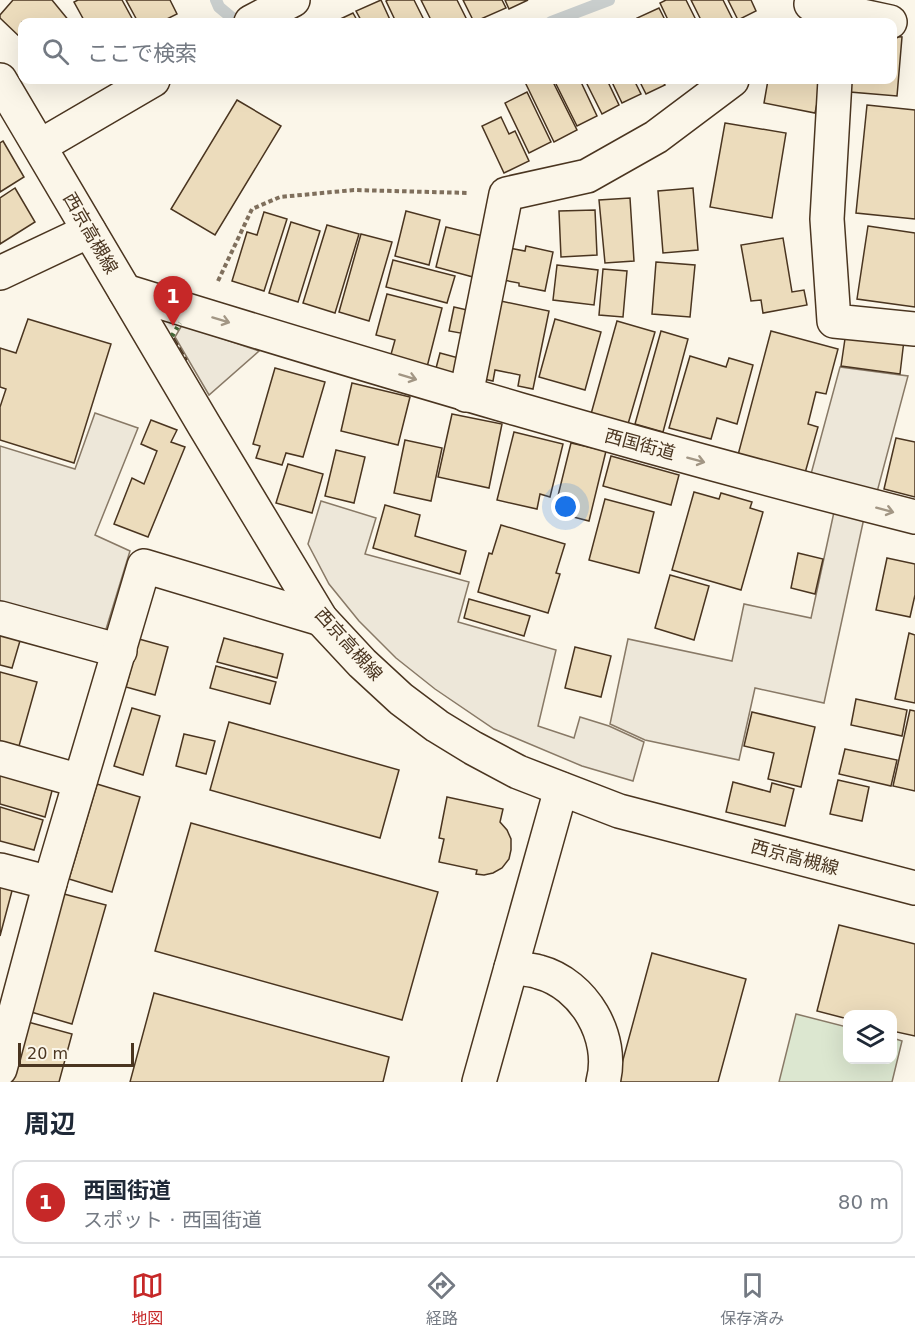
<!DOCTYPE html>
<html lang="ja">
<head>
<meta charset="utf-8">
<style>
  body { margin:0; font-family:"DejaVu Sans","Noto Sans JP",sans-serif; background:#f6f6f7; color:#1f2937 }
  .controls { position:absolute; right:18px; bottom:18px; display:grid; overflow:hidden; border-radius:12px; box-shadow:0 6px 24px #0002 }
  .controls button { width:54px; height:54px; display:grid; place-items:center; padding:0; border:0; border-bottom:2px solid #e0e1e3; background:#fff; color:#1f2937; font:30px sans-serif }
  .scale { position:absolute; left:18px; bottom:15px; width:116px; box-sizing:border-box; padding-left:6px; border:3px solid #4a3520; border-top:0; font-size:16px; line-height:21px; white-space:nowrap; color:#4a3520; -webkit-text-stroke:4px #fbf6e9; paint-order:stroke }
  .you { position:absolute; left:566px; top:507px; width:21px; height:21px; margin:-15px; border:4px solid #fff; border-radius:50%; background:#1a73e8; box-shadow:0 0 0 9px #1a73e833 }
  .badge { display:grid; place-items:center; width:39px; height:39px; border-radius:50%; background:#c62828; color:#fff; font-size:20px; font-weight:700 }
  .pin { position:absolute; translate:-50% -50px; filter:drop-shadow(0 2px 3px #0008) }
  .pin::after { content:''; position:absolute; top:32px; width:21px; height:18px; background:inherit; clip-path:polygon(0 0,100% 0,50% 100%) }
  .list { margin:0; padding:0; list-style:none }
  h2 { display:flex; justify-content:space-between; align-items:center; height:78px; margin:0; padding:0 24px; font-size:26px }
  h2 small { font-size:20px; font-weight:400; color:#747a83 }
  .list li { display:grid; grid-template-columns:39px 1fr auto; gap:18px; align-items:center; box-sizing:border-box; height:84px; margin:0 12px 12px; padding:0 12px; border:2px solid #e0e1e3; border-radius:12px }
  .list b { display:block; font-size:22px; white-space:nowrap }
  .list p { margin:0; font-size:20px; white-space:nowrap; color:#747a83 }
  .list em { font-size:20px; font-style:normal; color:#747a83 }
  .icon { flex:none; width:33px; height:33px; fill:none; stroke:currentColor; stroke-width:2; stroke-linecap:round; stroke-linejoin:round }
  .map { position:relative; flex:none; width:915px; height:1082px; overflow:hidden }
  .search { position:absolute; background:#fff; box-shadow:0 6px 24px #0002; left:18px; right:18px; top:18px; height:66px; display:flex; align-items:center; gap:15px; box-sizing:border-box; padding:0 21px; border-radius:12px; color:#747a83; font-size:22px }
  .sheet { height:174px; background:#fff }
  nav { display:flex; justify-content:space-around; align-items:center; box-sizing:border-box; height:84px; border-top:2px solid #e0e1e3; background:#fff; font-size:16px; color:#747a83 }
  nav a { display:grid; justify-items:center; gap:3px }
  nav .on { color:#c62828 }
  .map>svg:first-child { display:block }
</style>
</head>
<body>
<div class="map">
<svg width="915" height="1082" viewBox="0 0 915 1082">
  <rect width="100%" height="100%" fill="#fbf6e9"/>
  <polygon fill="#dce7d0" stroke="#887966" stroke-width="1.5" points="796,1014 847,1027 848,1060 892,1060 893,1038 902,1041 892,1082 779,1082"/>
  <g fill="#ede7d9" stroke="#887966" stroke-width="1.5">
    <polygon points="182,325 259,351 209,395 175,337"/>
    <polygon points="840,367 908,376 877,492 811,474"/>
    <polygon points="95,413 138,428 95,535 130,551 103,639 0,610 0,446 75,469"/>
    <polygon points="321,501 376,518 365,554 469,582 458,622 556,650 538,726 574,738 580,717 609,726 644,742 633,781 582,766 494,729 435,689 396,658 359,621 329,584 308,544"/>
    <polygon points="834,512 864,518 824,703 755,688 739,760 645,740 610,724 628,639 732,661 744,604 811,618"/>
  </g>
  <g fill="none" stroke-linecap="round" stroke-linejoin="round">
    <g stroke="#c9cecd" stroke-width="12">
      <polyline points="216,0 219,7 237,22"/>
      <polyline points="551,22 609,0"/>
    </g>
  </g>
  <g fill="#ecdcbc" stroke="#4a3520" stroke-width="1.5">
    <polygon points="13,0 52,0 70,22 22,22 22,39 0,18 0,15"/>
    <polygon points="78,0 122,0 134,22 85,22 74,2"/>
    <polygon points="126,0 170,0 177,14 161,22 138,22"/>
    <polygon points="381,0 391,22 362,22 356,11"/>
    <polygon points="388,0 414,0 425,22 396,22 386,1"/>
    <polygon points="421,0 457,0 468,22 432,22"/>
    <polygon points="463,0 502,0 506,8 474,22"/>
    <polygon points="505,0 528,0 509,9"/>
    <polygon points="666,0 686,0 697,22 669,22 660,3"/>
    <polygon points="691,0 723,0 734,22 702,22"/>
    <polygon points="728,0 751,0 756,11 738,20"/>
    <polygon points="659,8 666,22 639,22 637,18"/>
    <polygon points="353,13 358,22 334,22"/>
    <polygon points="892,36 902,37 897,96 850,92 851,80 892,80"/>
    <polygon points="524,80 552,80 577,130 554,142"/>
    <polygon points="554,80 580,80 597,116 577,126"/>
    <polygon points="585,80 607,80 619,105 602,114"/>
    <polygon points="611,80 634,80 641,94 622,103"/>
    <polygon points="639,80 662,80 665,85 646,94"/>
    <polygon points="768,80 822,80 815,113 764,103"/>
    <polygon points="527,92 551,142 529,153 505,103"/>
    <polygon points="237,100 281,126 215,235 171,209"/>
    <polygon points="867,105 915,110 915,219 856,213"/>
    <polygon points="501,117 509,134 515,131 529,161 504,173 482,126"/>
    <polygon points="725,123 786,133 772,218 710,207"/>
    <polygon points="3,141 24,177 0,192 0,143"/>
    <polygon points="15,188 35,222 0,244 0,198"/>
    <polygon points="693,188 698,250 663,253 658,191"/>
    <polygon points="630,198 634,261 605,263 599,200"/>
    <polygon points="595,210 597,255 561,257 559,211"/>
    <polygon points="406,211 440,220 429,265 395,256"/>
    <polygon points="264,212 287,219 264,291 232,281 247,232 257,235"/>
    <polygon points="291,222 320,231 298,302 269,293"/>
    <polygon points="327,225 359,234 335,313 303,303"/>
    <polygon points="868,226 915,233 915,307 857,299"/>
    <polygon points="446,227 483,236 473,277 436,267"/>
    <polygon points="361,234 392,242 369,321 339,312"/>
    <polygon points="783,238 792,292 804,290 807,305 763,313 761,300 751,301 741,245"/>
    <polygon points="526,246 553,252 545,291 519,286 519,283 498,279 504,247 525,251"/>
    <polygon points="393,260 455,276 447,303 386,287"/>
    <polygon points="656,262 695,265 690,317 652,314"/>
    <polygon points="557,265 598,270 594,305 553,300"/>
    <polygon points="603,269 627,271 623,317 599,315"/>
    <polygon points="387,294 442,308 427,367 390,358 395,340 376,335"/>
    <polygon points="496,300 549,311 533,389 518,386 520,375 495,370 493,381 479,378"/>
    <polygon points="454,307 476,312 471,335 449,331"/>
    <polygon points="28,319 111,344 74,463 0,440 0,407 6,389 0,387 0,348 16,353"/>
    <polygon points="555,319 601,332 585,390 539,377"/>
    <polygon points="617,321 655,332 628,424 591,414"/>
    <polygon points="661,331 688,339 663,432 635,424"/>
    <polygon points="771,331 838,349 826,394 816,392 808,424 818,427 805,473 738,455"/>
    <polygon points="846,332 904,340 900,374 841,366"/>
    <polygon points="440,353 466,360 462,379 435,372"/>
    <polygon points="690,356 726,367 729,358 753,365 737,424 717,418 711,439 669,428"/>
    <polygon points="275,368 325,382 303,457 286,453 282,465 256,458 260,446 253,444"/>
    <polygon points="352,383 410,397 398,445 341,431"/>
    <polygon points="452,414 502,424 489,488 438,477"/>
    <polygon points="151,420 177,430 171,442 185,447 148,537 114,524 132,478 144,484 157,451 141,444"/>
    <polygon points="514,432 563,444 550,497 540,494 537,509 497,500"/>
    <polygon points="896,438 915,442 915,497 884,489"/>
    <polygon points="405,440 442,448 431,501 394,493"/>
    <polygon points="571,443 606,451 589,521 554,512"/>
    <polygon points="336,450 365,457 354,503 325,496"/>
    <polygon points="611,456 679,475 671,505 603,486"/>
    <polygon points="288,464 323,474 312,513 276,503"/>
    <polygon points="694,492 719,499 721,493 752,502 750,508 763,512 741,590 672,570"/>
    <polygon points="605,499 654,512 639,573 589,560"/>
    <polygon points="385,505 420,515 415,536 466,551 460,574 373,548"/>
    <polygon points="501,525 565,544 556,573 560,574 548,613 478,592 489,553 492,554"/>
    <polygon points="798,553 823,559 815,594 791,588"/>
    <polygon points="887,558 915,564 915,595 910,617 876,610"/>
    <polygon points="670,575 709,586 694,640 655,628"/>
    <polygon points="469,599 530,616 524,636 464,618"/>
    <polygon points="0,628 22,634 12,668 0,665"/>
    <polygon points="909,633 915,635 915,703 895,699"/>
    <polygon points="224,638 283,654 277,678 217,662"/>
    <polygon points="139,639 168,647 155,695 126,687"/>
    <polygon points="575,647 611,656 601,697 565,688"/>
    <polygon points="216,666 276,682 270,704 210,688"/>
    <polygon points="0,672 37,682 19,746 0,741"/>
    <polygon points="856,699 907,710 902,736 851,725"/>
    <polygon points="132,708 160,716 143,775 114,766"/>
    <polygon points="910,710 915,711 915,791 893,786"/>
    <polygon points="752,712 815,727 801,787 768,779 774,753 744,746"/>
    <polygon points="229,722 399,770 380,838 210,790"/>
    <polygon points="184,734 215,741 206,774 176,766"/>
    <polygon points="845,749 897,760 891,786 839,774"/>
    <polygon points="0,772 53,787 45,817 0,804"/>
    <polygon points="838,780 869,787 862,821 830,814"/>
    <polygon points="733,782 770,792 772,783 794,789 785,826 726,812"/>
    <polygon points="97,784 140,797 112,892 69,879"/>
    <polygon points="447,797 503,809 500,822 507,830 511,839 511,850 509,859 502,868 493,873 484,875 476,874 477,870 439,862 444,839 439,838"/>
    <polygon points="0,807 43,820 34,850 0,841"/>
    <polygon points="191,823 438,892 402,1020 155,951"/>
    <polygon points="0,884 13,887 0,936"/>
    <polygon points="64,894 106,905 72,1024 31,1012"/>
    <polygon points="839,925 915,944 915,1036 892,1031 892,1014 848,1014 848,1019 817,1011"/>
    <polygon points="652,953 746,979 718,1082 617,1082"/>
    <polygon points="154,993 389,1057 383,1082 130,1082"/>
    <polygon points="28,1022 72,1034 59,1082 11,1082"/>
  </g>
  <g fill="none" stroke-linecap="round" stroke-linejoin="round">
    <defs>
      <g id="minor">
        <polyline points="811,4 839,11 838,22"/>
        <polyline points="839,11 890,22"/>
        <polyline points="835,80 827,219 834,321 915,329"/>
        <polyline points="0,273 89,231"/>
        <path d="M125 291C387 372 649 450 915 517"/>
        <polyline points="466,395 506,194 587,176 656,137 732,80"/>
        <polyline points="0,618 120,651"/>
        <polyline points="0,758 80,781"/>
        <polyline points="0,870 50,883"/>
        <path d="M511 968C520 969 530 969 539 972 584 984 615 1037 603 1082"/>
        <polyline points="0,1069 50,883 144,566 321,619"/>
        <polyline points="479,1082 561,789"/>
      </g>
      <g id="major">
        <polyline points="251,22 293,0"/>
        <polyline points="0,80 204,425 321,619 362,663 401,699 437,726 473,748 518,772 619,811 915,888"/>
        <polyline points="40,146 153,80"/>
      </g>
    </defs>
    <use href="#minor" stroke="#4a3520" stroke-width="36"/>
    <use href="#major" stroke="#4a3520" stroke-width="36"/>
    <polyline stroke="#7f6f5c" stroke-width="4" stroke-dasharray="4.5 3" stroke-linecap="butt" points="218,281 252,209 280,197 354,190 469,193"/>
    <use href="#minor" stroke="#fbf6e9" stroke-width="33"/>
    <use href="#major" stroke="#fbf6e9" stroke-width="33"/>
    <polyline stroke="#436837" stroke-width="4.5" stroke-dasharray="3 4.5" stroke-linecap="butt" points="172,336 180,323"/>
    <polyline stroke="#4a3520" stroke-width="1.5" stroke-dasharray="8 3" stroke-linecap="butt" points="174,338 187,360"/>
  </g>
  <defs><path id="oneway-shaft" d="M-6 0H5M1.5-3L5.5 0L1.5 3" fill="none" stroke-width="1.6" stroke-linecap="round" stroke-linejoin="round" transform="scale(1.5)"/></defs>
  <g stroke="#a29684">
    <use href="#oneway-shaft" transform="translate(221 320) rotate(17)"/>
    <use href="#oneway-shaft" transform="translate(408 377) rotate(17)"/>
    <use href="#oneway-shaft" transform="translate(696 460) rotate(15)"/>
    <use href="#oneway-shaft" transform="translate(885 510) rotate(15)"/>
  </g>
  <g text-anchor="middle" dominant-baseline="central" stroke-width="4.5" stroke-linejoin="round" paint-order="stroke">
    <g font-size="18" fill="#4a3520" stroke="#fbf6e9">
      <text transform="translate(91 233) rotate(60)">西京高槻線</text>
      <text transform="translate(640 444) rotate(15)">西国街道</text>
      <text transform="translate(349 644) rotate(48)">西京高槻線</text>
      <text transform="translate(795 857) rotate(15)">西京高槻線</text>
    </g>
  </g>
</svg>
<div class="controls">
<button><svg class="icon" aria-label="layers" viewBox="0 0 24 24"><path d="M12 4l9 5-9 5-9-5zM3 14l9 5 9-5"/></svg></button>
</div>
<div class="scale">20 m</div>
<div class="you"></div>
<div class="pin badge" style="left:173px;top:326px">1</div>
<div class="search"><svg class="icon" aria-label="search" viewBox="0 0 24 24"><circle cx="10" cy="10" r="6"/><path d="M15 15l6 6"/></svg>ここで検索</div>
</div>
<section class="sheet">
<h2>周辺<small></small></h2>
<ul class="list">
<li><span class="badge">1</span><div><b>西国街道</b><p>スポット · 西国街道</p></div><em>80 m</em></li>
</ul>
</section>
<nav>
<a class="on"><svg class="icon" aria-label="map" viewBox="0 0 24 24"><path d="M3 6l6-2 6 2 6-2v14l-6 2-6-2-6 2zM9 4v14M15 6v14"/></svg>地図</a>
<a><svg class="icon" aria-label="directions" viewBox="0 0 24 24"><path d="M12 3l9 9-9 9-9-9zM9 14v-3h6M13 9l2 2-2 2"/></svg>経路</a>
<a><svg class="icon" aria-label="saved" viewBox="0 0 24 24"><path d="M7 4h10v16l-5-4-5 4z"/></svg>保存済み</a>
</nav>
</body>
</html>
